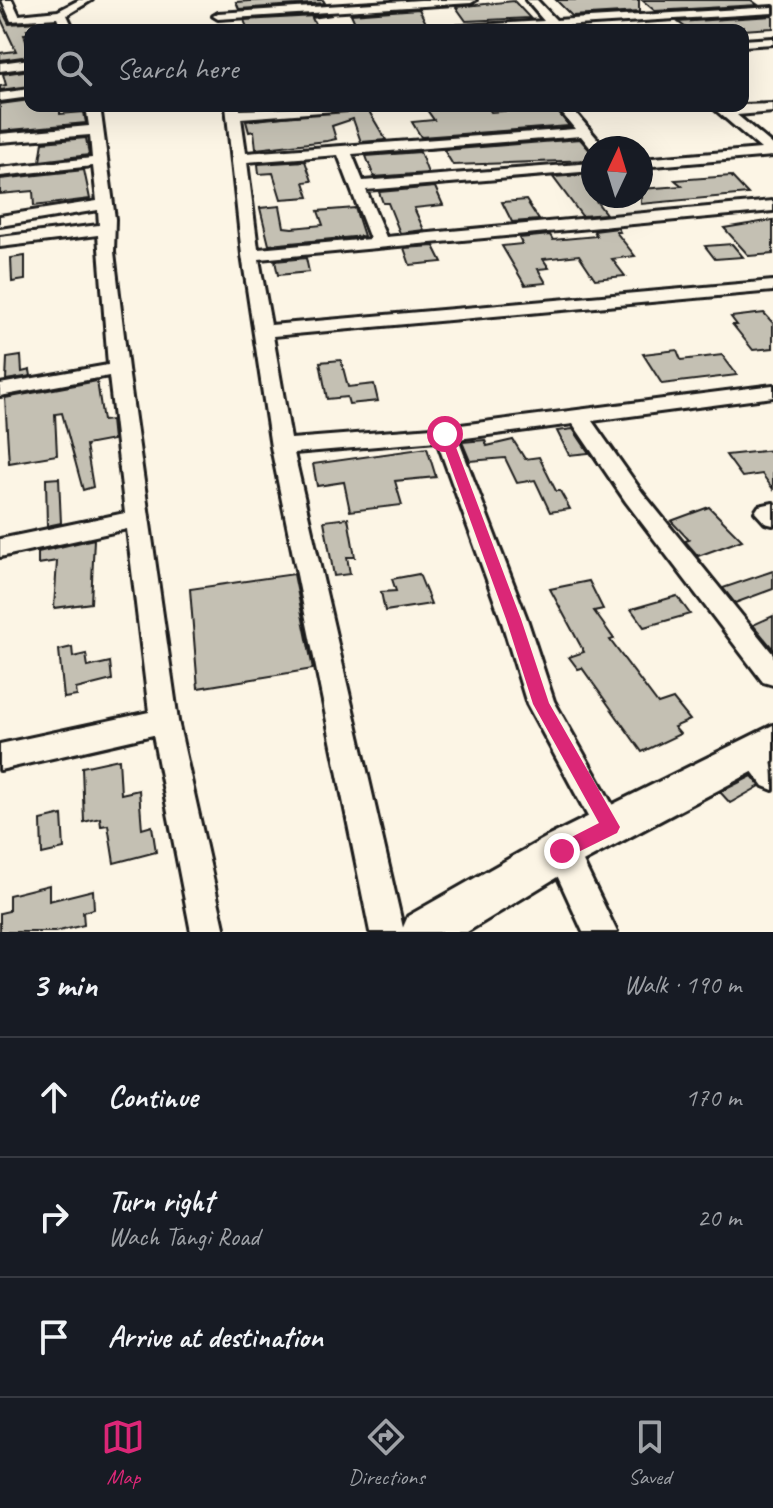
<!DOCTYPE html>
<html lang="en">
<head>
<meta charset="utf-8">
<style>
  body { margin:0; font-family:Caveat,sans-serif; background:#242831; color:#f1f3f6 }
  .compass { position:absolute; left:581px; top:136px; width:72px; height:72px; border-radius:50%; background:#171b24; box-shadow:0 8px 32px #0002; rotate:4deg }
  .stop { position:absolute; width:24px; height:24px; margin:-18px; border:6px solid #db2777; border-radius:50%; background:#fff }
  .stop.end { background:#db2777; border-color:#fff; box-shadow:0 2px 8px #0008 }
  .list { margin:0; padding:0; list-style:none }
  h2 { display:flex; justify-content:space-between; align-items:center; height:104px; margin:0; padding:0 32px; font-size:34px }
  h2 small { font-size:26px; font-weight:400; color:#9ea1a6 }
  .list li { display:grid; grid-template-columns:52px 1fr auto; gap:24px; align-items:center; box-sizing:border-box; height:120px; padding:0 32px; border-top:2px solid #363941 }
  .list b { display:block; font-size:30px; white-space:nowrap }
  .list p { margin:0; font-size:26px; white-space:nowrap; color:#9ea1a6 }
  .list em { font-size:26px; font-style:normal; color:#9ea1a6 }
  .icon { flex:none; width:44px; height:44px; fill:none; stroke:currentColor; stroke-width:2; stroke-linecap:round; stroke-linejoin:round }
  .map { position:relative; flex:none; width:773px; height:932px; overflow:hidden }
  .search { position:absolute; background:#171b24; box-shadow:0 8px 32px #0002; left:24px; right:24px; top:24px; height:88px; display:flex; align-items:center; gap:20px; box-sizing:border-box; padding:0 28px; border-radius:16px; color:#9ea1a6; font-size:30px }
  .sheet { height:464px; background:#171b24 }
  nav { display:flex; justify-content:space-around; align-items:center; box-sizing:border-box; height:112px; border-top:2px solid #363941; background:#171b24; font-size:22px; color:#9ea1a6 }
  nav a { display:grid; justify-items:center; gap:4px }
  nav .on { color:#db2777 }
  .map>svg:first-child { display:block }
</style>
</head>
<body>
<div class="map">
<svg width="773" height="932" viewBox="0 0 773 932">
  <rect width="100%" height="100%" fill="#fcf5e5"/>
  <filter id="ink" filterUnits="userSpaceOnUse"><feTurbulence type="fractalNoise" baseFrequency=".0125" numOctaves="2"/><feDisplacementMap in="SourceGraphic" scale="16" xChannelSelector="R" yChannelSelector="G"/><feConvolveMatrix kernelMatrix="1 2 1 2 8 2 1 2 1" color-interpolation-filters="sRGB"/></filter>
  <g filter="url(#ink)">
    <g fill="#c4c0b3" stroke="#1c1c1c" stroke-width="2">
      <polygon points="266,0 323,0 325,3 239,9 236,2"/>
      <polygon points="556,0 639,0 639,12 572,16"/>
      <polygon points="642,0 751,0 758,5 655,11"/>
      <polygon points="514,1 530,18 466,21 456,7"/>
      <polygon points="0,7 9,24 53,21 59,30 27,30 29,34 24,34 30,56 0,60 0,53 16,51 0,17"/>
      <polygon points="419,9 426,23 356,25 351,14"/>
      <polygon points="332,15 312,18 318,30 248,30 244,20"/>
      <polygon points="773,16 773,28 743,30 743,26 689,30 678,22"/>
      <polygon points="30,70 30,86 0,90 0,86 6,85 3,74"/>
      <polygon points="30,100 30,106 60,106 60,114 84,112 86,123 0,131 0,104"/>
      <polygon points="470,106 487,106 491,112 540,108 544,113 557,111 569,126 421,137 412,122 434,120 427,110"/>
      <polygon points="367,108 386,140 361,142 353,119 332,126 336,139 327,141 256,149 254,131 249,132 246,121"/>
      <polygon points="86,138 89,155 40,161 43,142"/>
      <polygon points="580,139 593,154 593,160 453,165 444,150"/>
      <polygon points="420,152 428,173 374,177 366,156"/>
      <polygon points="305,161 312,181 304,182 309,197 281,199 273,173 259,174 258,164"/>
      <polygon points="84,170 90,199 34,206 33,191 0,194 0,179"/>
      <polygon points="593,174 593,197 606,214 582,216 553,177"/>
      <polygon points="731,176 748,194 641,204 641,189 682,186 675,180"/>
      <polygon points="435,187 443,205 414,208 424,230 400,233 388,203 383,203 379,192"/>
      <polygon points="526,200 539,220 512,222 502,202"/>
      <polygon points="280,206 284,227 292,228 323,225 318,211 355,208 364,236 269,245 260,208"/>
      <polygon points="773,220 773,254 749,256 724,228"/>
      <polygon points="618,228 620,232 616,232 635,256 612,259 625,276 595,279 579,255 543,259 549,268 538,269 546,283 525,285 502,246 522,244 519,238 550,235 553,240 597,236 594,231"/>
      <polygon points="732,244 743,257 715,259 705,246"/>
      <polygon points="434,246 442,262 410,265 404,248"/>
      <polygon points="25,256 25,280 12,282 11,258"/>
      <polygon points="306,258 309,272 278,275 275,261"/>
      <polygon points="764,313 773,323 773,348 753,350 733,325 737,325 731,317"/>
      <polygon points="677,350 681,360 722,355 737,375 662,384 643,354"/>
      <polygon points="21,356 22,372 30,370 31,376 6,380 7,358"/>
      <polygon points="341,360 348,387 374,384 378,401 349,404 347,397 327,399 320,362"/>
      <polygon points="97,381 103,421 111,420 113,440 86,445 93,487 83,490 62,413 55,414 57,455 9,463 5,398"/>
      <polygon points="573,429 589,453 569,455 557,431"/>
      <polygon points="485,440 487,446 513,440 525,459 539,457 556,491 560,491 570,509 550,512 535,480 517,483 505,458 470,461 462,442"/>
      <polygon points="427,448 436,477 395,481 402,505 350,511 344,482 317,486 313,464"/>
      <polygon points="773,450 773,489 762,474 742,477 726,455"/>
      <polygon points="59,478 61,523 47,526 46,479"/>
      <polygon points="709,507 742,540 698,556 685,541 689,540 671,521"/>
      <polygon points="348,518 355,557 347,557 350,574 334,576 324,521"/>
      <polygon points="94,539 91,603 54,608 57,561 38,564 38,552"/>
      <polygon points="773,571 773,589 735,603 723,588"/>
      <polygon points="294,574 313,669 198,688 190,589"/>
      <polygon points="419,574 431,604 385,611 381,592 396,591 392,579"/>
      <polygon points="589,581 603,609 594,611 614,639 610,640 658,704 673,699 690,720 674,727 680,734 642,752 582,668 578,669 569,657 584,652 550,589"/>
      <polygon points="677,596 690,614 644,627 631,609"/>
      <polygon points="773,616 773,649 753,625"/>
      <polygon points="72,647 73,657 86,654 88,667 110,662 112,680 76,689 77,696 64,698 59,650"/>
      <polygon points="119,759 121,794 139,790 142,829 152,826 156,852 114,863 108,825 101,826 100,818 84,822 82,767"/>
      <polygon points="752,776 760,786 730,803 720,792"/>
      <polygon points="62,815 64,849 42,854 41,820"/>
      <polygon points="49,885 49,901 93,890 94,909 83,912 84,925 55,932 0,932 0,913 9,911 9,895"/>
    </g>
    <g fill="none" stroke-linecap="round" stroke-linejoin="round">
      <defs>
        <g id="street">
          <polygon points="2,0 12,0 19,15 58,11 79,0 92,0 67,15 74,30 62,30 57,18 11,21"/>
          <polygon points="421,0 476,0 471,3 218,19 213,16 218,13"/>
          <polygon points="526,0 537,0 556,20 773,7 773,13 561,26 561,30 550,27 441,30 447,27 544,21"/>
          <polygon points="773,38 773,44 743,46 743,40"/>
          <polygon points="30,59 30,67 0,71 0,63"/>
          <polygon points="30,89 30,97 0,101 0,93"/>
          <polygon points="773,104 773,112 737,115 773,145 773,156 641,167 641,159 761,149 711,106"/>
          <polygon points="86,106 100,106 115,219 114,252 128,369 178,721 225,932 191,932 153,735 0,770 0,744 149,712 127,529 0,557 0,539 125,513 109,376 0,396 0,384 108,365 98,235 0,247 0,237 99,225 98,210 0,226 0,216 97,201 93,166 0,176 0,168 92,158 90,135 0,142 0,134 89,126"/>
          <path d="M226 106H240V110L355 106 348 110 241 118 246 153 575 129 556 106H570L605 148H593V151L581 136 352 154 363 181 593 163V171L366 190 386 237 773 201V211L259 259 271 325 773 281V291L273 336 291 439 445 427 773 385V397L592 421 642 492 773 654V685L763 682 626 502 573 424 458 439 527 619 554 701 625 827 621 837 610 841 599 837 527 704 501 619 437 441 294 453 404 932H370L271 447 242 255ZM338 155 370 239 258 249 247 162Z"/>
          <polygon points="773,503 773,525 765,523 755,512 759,506"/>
          <path d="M752 738C773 747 773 767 773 790L763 786 737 751 742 742Z"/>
          <polygon points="562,836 573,841 617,932 583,932 546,851 551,841"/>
        </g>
        <polygon id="secondary" points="773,725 773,761 577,865 467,932 401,932 408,916 547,837"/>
      </defs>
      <use href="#street" stroke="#1c1c1c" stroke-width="6"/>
      <use href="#secondary" stroke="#1c1c1c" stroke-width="6"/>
      <use href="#street" fill="#fcf5e5" fill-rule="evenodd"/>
      <use href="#secondary" fill="#fcf5e5" fill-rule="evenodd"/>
    </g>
  </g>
  <polygon fill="#db2777" points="445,430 451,434 521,619 549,703 620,827 617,833 562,860 556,857 556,845 599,823 533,704 506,619 439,434"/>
</svg>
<svg class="compass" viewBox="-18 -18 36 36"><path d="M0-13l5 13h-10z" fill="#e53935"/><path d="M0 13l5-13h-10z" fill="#9ea1a6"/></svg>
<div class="stop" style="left:445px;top:434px"></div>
<div class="stop end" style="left:562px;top:851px"></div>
<div class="search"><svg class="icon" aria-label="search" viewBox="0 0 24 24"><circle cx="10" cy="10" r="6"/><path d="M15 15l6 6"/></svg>Search here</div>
</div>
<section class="sheet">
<h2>3 min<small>Walk · 190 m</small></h2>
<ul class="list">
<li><svg class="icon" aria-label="ahead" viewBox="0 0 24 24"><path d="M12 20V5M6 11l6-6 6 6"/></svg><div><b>Continue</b></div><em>170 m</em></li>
<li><svg class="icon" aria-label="right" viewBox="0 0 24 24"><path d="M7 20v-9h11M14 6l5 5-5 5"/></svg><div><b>Turn right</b><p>Wach Tangi Road</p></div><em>20 m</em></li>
<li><svg class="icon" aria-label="arrive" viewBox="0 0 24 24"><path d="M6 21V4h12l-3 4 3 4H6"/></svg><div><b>Arrive at destination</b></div></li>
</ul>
</section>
<nav>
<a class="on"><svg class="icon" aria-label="map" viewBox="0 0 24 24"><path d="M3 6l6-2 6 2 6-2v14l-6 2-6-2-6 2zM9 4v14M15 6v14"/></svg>Map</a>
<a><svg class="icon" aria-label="directions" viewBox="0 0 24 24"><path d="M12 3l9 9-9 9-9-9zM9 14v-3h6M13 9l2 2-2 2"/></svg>Directions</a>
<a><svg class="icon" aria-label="saved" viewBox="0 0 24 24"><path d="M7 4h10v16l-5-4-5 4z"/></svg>Saved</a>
</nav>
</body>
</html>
